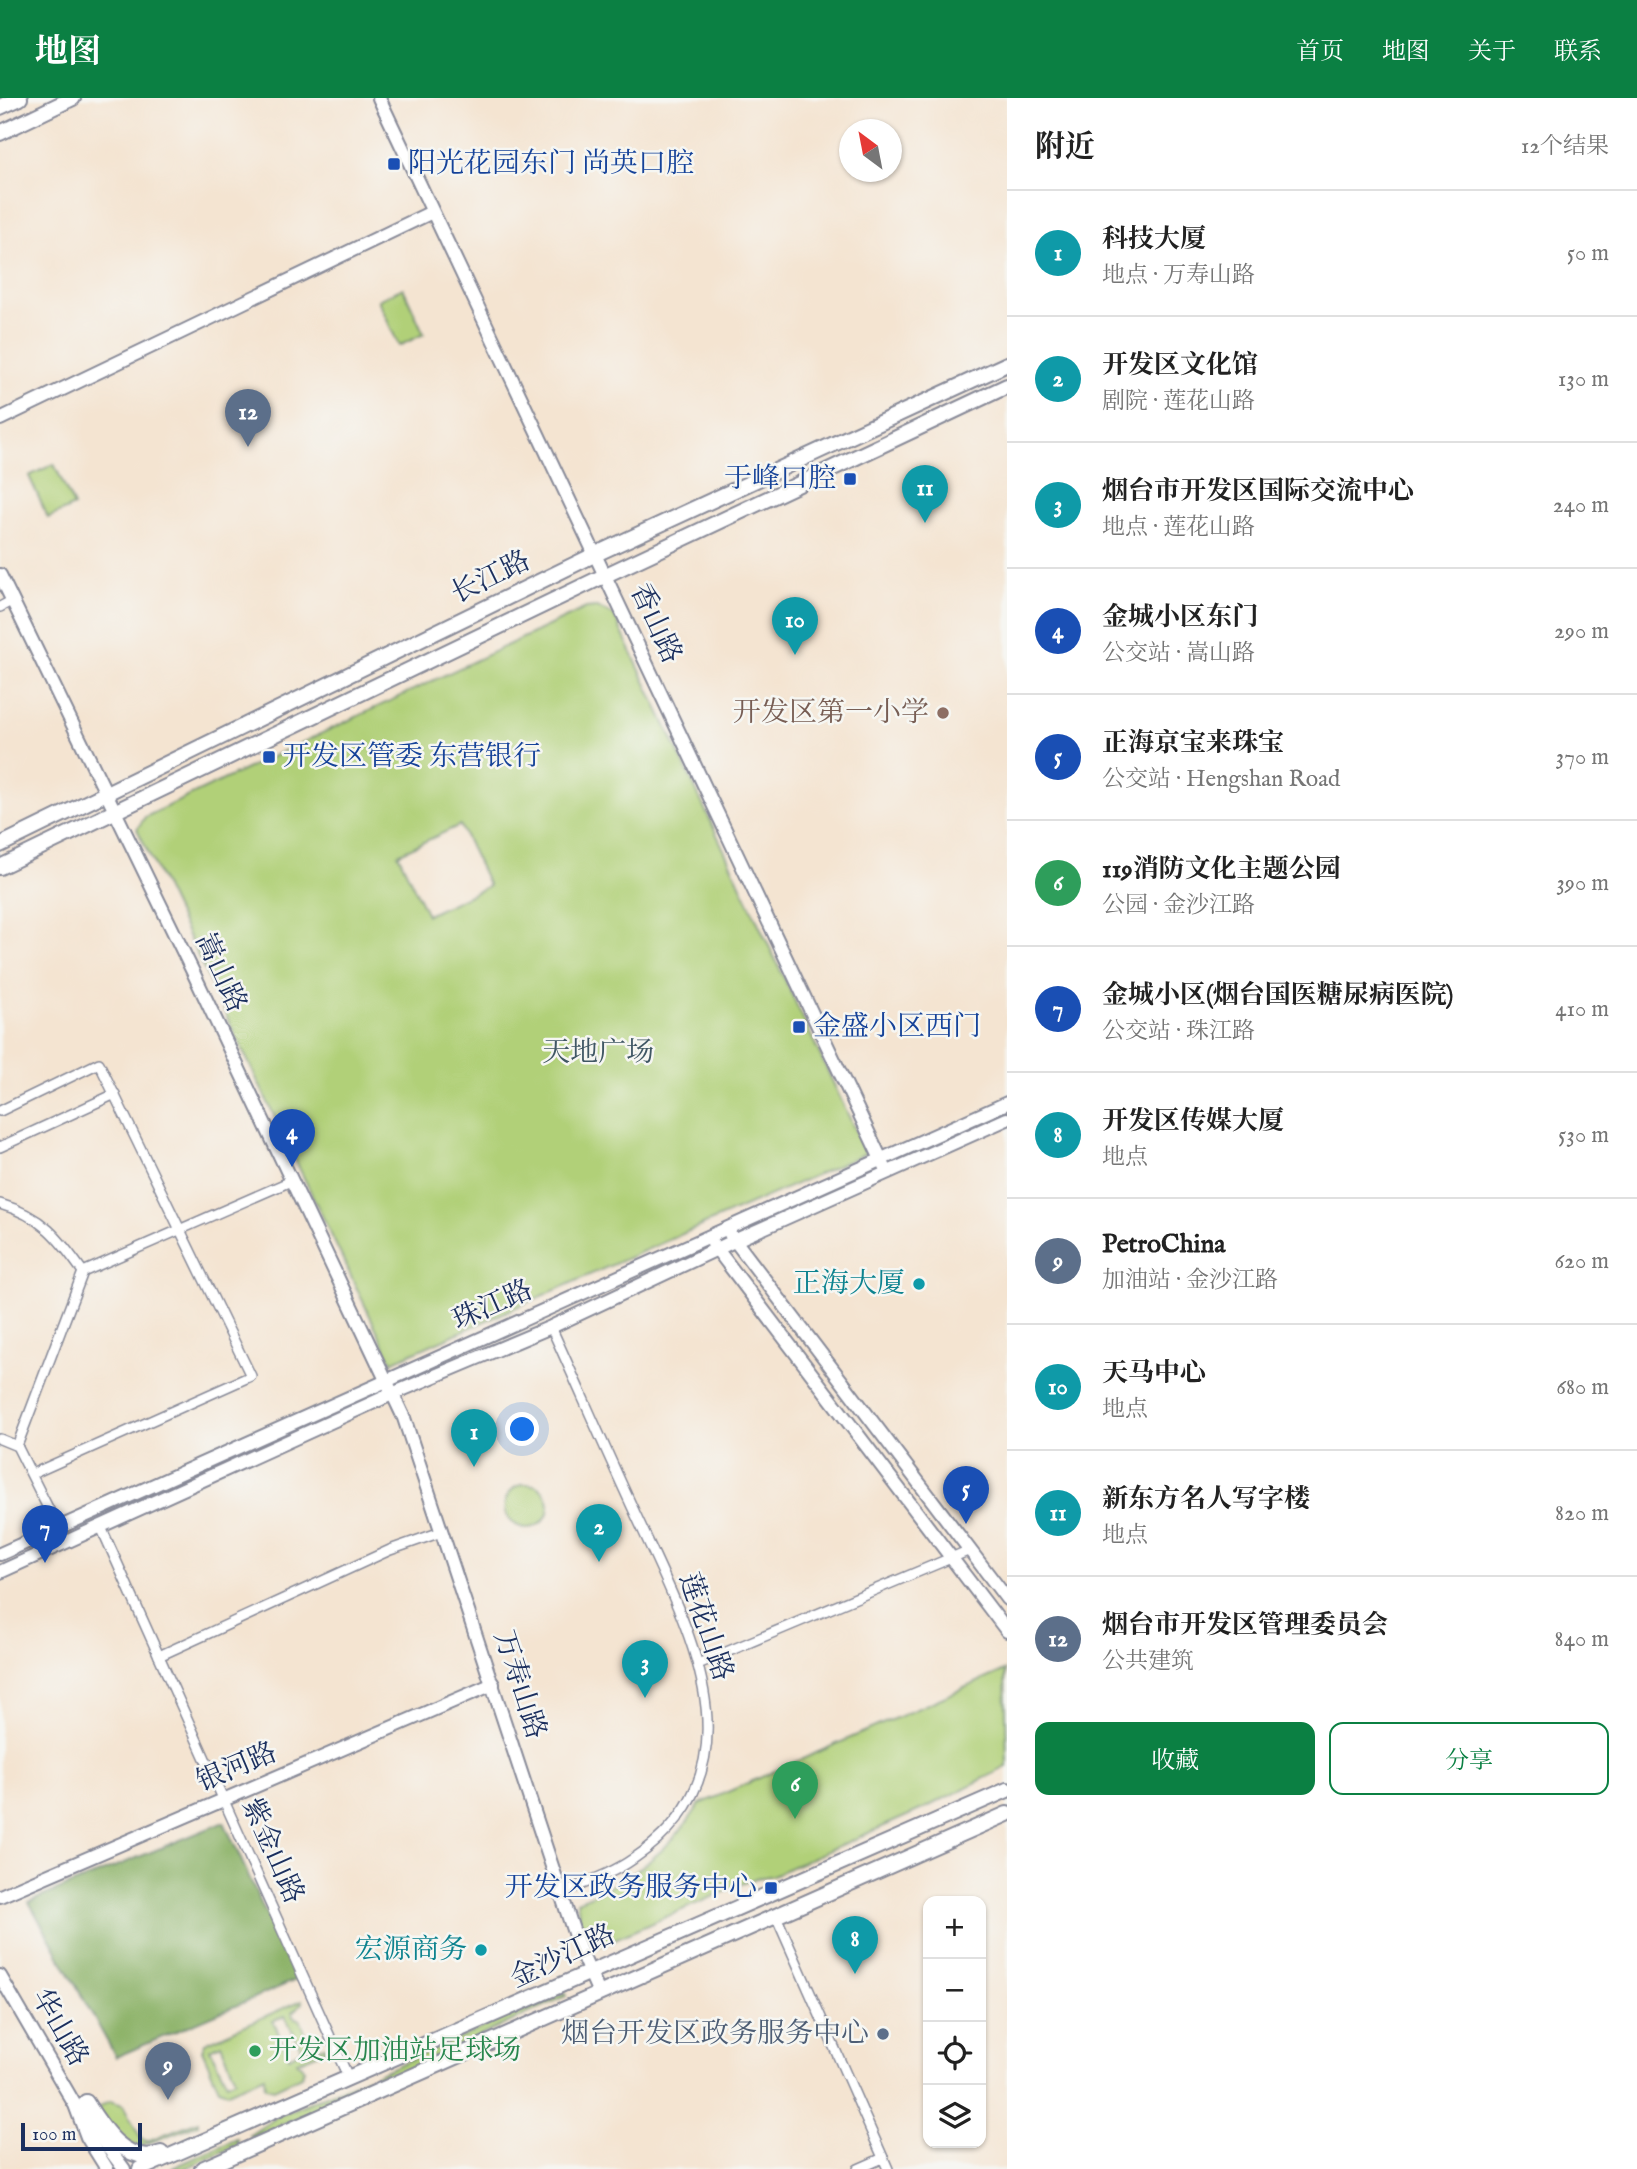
<!DOCTYPE html>
<html lang="zh">
<head>
<meta charset="utf-8">
<style>
  body { margin:0; font-family:"IM FELL English","Noto Serif SC",serif; background:#f6f6f6; color:#222 }
  .controls { position:absolute; right:21px; bottom:21px; display:grid; overflow:hidden; border-radius:14px; box-shadow:0 2px 5px #0004 }
  .controls button { width:63px; height:63px; display:grid; place-items:center; padding:0; border:0; border-bottom:2px solid #e0e0e0; background:#fff; color:#222; font:35px sans-serif }
  .compass { position:absolute; left:839px; top:21px; width:63px; height:63px; border-radius:50%; background:#fff; box-shadow:0 2px 5px #0004; rotate:328deg }
  .scale { position:absolute; left:21px; bottom:18px; width:121px; box-sizing:border-box; padding-left:7px; border:4px solid #1b2f5e; border-top:0; font-size:19px; line-height:24px; white-space:nowrap; color:#1b2f5e; -webkit-text-stroke:5px #f6f6f2; paint-order:stroke }
  .you { position:absolute; left:523px; top:1332px; width:24px; height:24px; margin:-18px; border:5px solid #fff; border-radius:50%; background:#1a73e8; box-shadow:0 0 0 10px #1a73e833 }
  .badge { display:grid; place-items:center; width:46px; height:46px; border-radius:50%; background:#0b8043; color:#fff; font-size:23px; font-weight:700 }
  .pin { position:absolute; translate:-50% -58px; filter:drop-shadow(0 2px 4px #0008) }
  .pin::after { content:''; position:absolute; top:37px; width:24px; height:21px; background:inherit; clip-path:polygon(0 0,100% 0,50% 100%) }
  .list { margin:0; padding:0; list-style:none }
  h2 { display:flex; justify-content:space-between; align-items:center; height:91px; margin:0; padding:0 28px; font-size:30px }
  h2 small { font-size:23px; font-weight:400; color:#767676 }
  .list li { display:grid; grid-template-columns:46px 1fr auto; gap:21px; align-items:center; box-sizing:border-box; height:126px; padding:0 28px; border-top:2px solid #e0e0e0 }
  .list b { display:block; font-size:26px; white-space:nowrap }
  .list p { margin:0; font-size:23px; white-space:nowrap; color:#767676 }
  .list em { font-size:23px; font-style:normal; color:#767676 }
  .actions { display:flex; gap:14px; padding:21px 28px }
  .actions a { flex:1; padding:16px 0; border:2px solid #0b8043; border-radius:14px; text-align:center; font-size:24px; color:#0b8043 }
  .actions .main { background:#0b8043; color:#fff }
  .icon { flex:none; width:38px; height:38px; fill:none; stroke:currentColor; stroke-width:2; stroke-linecap:round; stroke-linejoin:round }
  .map { position:relative; flex:none; width:1007px; height:2071px; overflow:hidden }
  header { display:flex; align-items:center; gap:42px; box-sizing:border-box; height:98px; padding:0 35px; background:#0b8043; color:#fff }
  header strong { font-size:33px }
  nav { display:flex; gap:38px; margin-inline-start:auto; font-size:24px }
  main { display:flex }
  aside { flex:1; background:#fff }
  .map>svg:first-child { display:block }
</style>
</head>
<body>
<header>
<strong>地图</strong>
<nav><a>首页</a><a>地图</a><a>关于</a><a>联系</a></nav>
</header>
<main>
<div class="map">
<svg width="1007" height="2071" viewBox="0 0 1007 2071">
  <rect width="100%" height="100%" fill="#f6f6f2"/>
  <filter id="ink" filterUnits="userSpaceOnUse"><feTurbulence type="fractalNoise" baseFrequency=".0143" numOctaves="2"/><feDisplacementMap in="SourceGraphic" scale="14" xChannelSelector="R" yChannelSelector="G"/><feConvolveMatrix kernelMatrix="1 2 1 2 8 2 1 2 1" color-interpolation-filters="sRGB"/></filter>
  <filter id="wash" filterUnits="userSpaceOnUse"><feTurbulence type="fractalNoise" baseFrequency=".00686" numOctaves="4" result="noise"/><feDisplacementMap in="SourceGraphic" scale="28" xChannelSelector="R" yChannelSelector="G"/><feGaussianBlur stdDeviation="1.57" result="paint"/><feColorMatrix in="noise" values="0 0 0 0 0 0 0 0 0 0 0 0 0 0 0 0 0 1.4 0 .05"/><feComposite in="paint" operator="in"/></filter>
  <g filter="url(#wash)">
    <rect width="100%" height="100%" fill="#f4e4d1"/>
    <g fill="#b1d078" stroke="#66806b" stroke-width="2" fill-rule="evenodd">
      <polygon points="403,190 424,236 399,248 378,202"/>
      <polygon points="54,366 74,408 48,420 29,378"/>
      <path d="M596 509 614 517 866 1055 392 1264 137 731 145 719 586 510ZM460 727 489 788 427 817 398 756Z"/>
      <circle cx="527" cy="1408" r="22"/>
      <path d="M1005 1572 1007 1669 925 1710 771 1778 756 1780 599 1848 588 1847 582 1837 577 1803C630 1783 669 1754 700 1706Z"/>
      <polygon points="565,1894 566,1898 378,1985 375,1977"/>
      <path d="M302 1902 303 1905 292 1914 295 1920 300 1921 308 1941V1948L311 1953 324 1948 326 1952 297 1964 304 1971 301 1978 274 1991 265 1989 264 1978 228 1994 219 1991 202 1952 205 1945ZM285 1918 302 1952 289 1959 273 1923ZM221 1946 236 1981 227 1985 210 1951Z"/>
      <polygon points="369,1979 372,1987 253,2039 250,2037 280,2017"/>
      <polygon points="110,2003 123,2007 141,2041 147,2043 198,2023 198,2026 138,2049 126,2044 96,2011"/>
      <polygon points="237,2041 238,2047 183,2071 170,2071"/>
    </g>
    <polygon fill="#8cb268" stroke="#547063" stroke-width="2" points="224,1724 296,1882 116,1959 29,1804"/>
  </g>
  <g filter="url(#ink)">
    <g fill="none" stroke-linecap="round" stroke-linejoin="round">
      <defs>
        <g id="street">
          <polyline points="0,509 13,502"/>
          <polyline points="0,1013 99,965 251,1278 32,1376"/>
          <polyline points="0,1049 115,996"/>
          <path d="M0 1106C42 1118 59 1140 83 1174L17 1348"/>
          <polyline points="83,1174 291,1083"/>
          <path d="M551 1229C581 1295 610 1362 641 1428 692 1538 764 1673 633 1761 612 1776 584 1785 561 1795"/>
          <polyline points="0,1341 17,1348 58,1430"/>
          <polyline points="101,1429 349,1981"/>
          <polyline points="159,1558 390,1452 441,1434"/>
          <polyline points="698,1566 970,1452"/>
          <polyline points="776,1818 888,2071"/>
          <polyline points="858,2071 883,2060"/>
        </g>
        <g id="secondary">
          <polyline points="379,0 887,1074"/>
          <polyline points="0,321 432,114"/>
          <polyline points="0,477 193,874 404,1320 579,1850 599,1895"/>
          <polyline points="730,1136 1007,1501"/>
          <polyline points="713,1146 1007,1533"/>
          <polyline points="0,1456 1007,1005"/>
          <polyline points="0,1474 392,1296 551,1229 734,1143 1007,1021"/>
          <polyline points="0,1798 493,1586"/>
          <polyline points="0,1878 75,2007 87,2039 107,2071"/>
          <polyline points="80,2012 124,2071"/>
        </g>
        <g id="primary">
          <polyline points="0,9 20,0"/>
          <polyline points="0,35 73,0"/>
          <polyline points="0,747 596,456 1007,266"/>
          <polyline points="0,769 606,477 1007,288"/>
          <path d="M86 2004C102 2030 127 2069 161 2055"/>
          <polyline points="140,2071 1007,1692"/>
          <polyline points="202,2071 1007,1716"/>
        </g>
      </defs>
      <use href="#street" stroke="#888a98" stroke-width="12"/>
      <use href="#secondary" stroke="#888a98" stroke-width="16"/>
      <use href="#primary" stroke="#888a98" stroke-width="18"/>
      <use href="#street" stroke="#fff" stroke-width="9"/>
      <use href="#secondary" stroke="#fff" stroke-width="12"/>
      <use href="#primary" stroke="#fff" stroke-width="14"/>
    </g>
  </g>
  <g fill="#1a4fb4" stroke="#f6f6f2" stroke-width="2.5">
    <rect x="387" y="59" width="14" height="14" rx="3.5"/>
    <rect x="843" y="374" width="14" height="14" rx="3.5"/>
    <rect x="262" y="652" width="14" height="14" rx="3.5"/>
    <rect x="792" y="922" width="14" height="14" rx="3.5"/>
    <rect x="764" y="1783" width="14" height="14" rx="3.5"/>
  </g>
  <circle fill="#8d6e63" stroke="#f6f6f2" stroke-width="2.5" cx="943" cy="615" r="7"/>
  <g fill="#0f9aa8" stroke="#f6f6f2" stroke-width="2.5">
    <circle cx="919" cy="1186" r="7"/>
    <circle cx="481" cy="1852" r="7"/>
  </g>
  <circle fill="#5c6f8a" stroke="#f6f6f2" stroke-width="2.5" cx="883" cy="1936" r="7"/>
  <circle fill="#2e9e5b" stroke="#f6f6f2" stroke-width="2.5" cx="255" cy="1953" r="7"/>
  <g text-anchor="middle" dominant-baseline="central" stroke-width="5" stroke-linejoin="round" paint-order="stroke">
    <g font-size="28" fill="#164399" stroke="#f6f6f2" text-anchor="start">
      <text x="408" y="66">阳光花园东门 尚英口腔</text>
      <text x="836" y="381" text-anchor="end">于峰口腔</text>
      <text x="283" y="659">开发区管委 东营银行</text>
      <text x="813" y="929">金盛小区西门</text>
      <text x="757" y="1790" text-anchor="end">开发区政务服务中心</text>
    </g>
    <g font-size="28" fill="#1b2f5e" stroke="#f6f6f2">
      <text transform="translate(491 480) rotate(-26)">长江路</text>
      <text transform="translate(655 526) rotate(65)">香山路</text>
      <text transform="translate(220 875) rotate(65)">嵩山路</text>
      <text transform="translate(493 1208) rotate(-24)">珠江路</text>
      <text transform="translate(705 1529) rotate(71)">莲花山路</text>
      <text transform="translate(519 1587) rotate(72)">万寿山路</text>
      <text transform="translate(237 1670) rotate(-23)">银河路</text>
      <text transform="translate(272 1753) rotate(66)">紫金山路</text>
      <text transform="translate(563 1859) rotate(-25)">金沙江路</text>
      <text transform="translate(59 1930) rotate(60)">华山路</text>
    </g>
    <g font-size="28" fill="#785e54" stroke="#f6f6f2" text-anchor="end">
      <text x="929" y="615">开发区第一小学</text>
    </g>
    <g font-size="28" fill="#405764" stroke="#f6f6f2">
      <text x="598" y="955">天地广场</text>
    </g>
    <g font-size="28" fill="#0d838f" stroke="#f6f6f2" text-anchor="end">
      <text x="905" y="1186">正海大厦</text>
      <text x="467" y="1852">宏源商务</text>
    </g>
    <g font-size="28" fill="#4e5e75" stroke="#f6f6f2" text-anchor="end">
      <text x="869" y="1936">烟台开发区政务服务中心</text>
    </g>
    <g font-size="28" fill="#27864d" stroke="#f6f6f2" text-anchor="start">
      <text x="269" y="1953">开发区加油站足球场</text>
    </g>
  </g>
</svg>
<div class="controls">
<button>+</button>
<button>−</button>
<button><svg class="icon" aria-label="locate" viewBox="0 0 24 24"><circle cx="12" cy="12" r="6"/><path d="M12 2v4M12 18v4M2 12h4M18 12h4"/></svg></button>
<button><svg class="icon" aria-label="layers" viewBox="0 0 24 24"><path d="M12 4l9 5-9 5-9-5zM3 14l9 5 9-5"/></svg></button>
</div>
<svg class="compass" viewBox="-18 -18 36 36"><path d="M0-13l5 13h-10z" fill="#e53935"/><path d="M0 13l5-13h-10z" fill="#767676"/></svg>
<div class="scale">100 m</div>
<div class="you"></div>
<div class="pin badge" style="left:474px;top:1369px;background:#0f9aa8">1</div>
<div class="pin badge" style="left:599px;top:1464px;background:#0f9aa8">2</div>
<div class="pin badge" style="left:645px;top:1600px;background:#0f9aa8">3</div>
<div class="pin badge" style="left:292px;top:1069px;background:#1a4fb4">4</div>
<div class="pin badge" style="left:966px;top:1426px;background:#1a4fb4">5</div>
<div class="pin badge" style="left:795px;top:1721px;background:#2e9e5b">6</div>
<div class="pin badge" style="left:45px;top:1465px;background:#1a4fb4">7</div>
<div class="pin badge" style="left:855px;top:1876px;background:#0f9aa8">8</div>
<div class="pin badge" style="left:168px;top:2002px;background:#5c6f8a">9</div>
<div class="pin badge" style="left:795px;top:557px;background:#0f9aa8">10</div>
<div class="pin badge" style="left:925px;top:425px;background:#0f9aa8">11</div>
<div class="pin badge" style="left:248px;top:349px;background:#5c6f8a">12</div>
</div>
<aside>
<h2>附近<small>12个结果</small></h2>
<ul class="list">
<li><span class="badge" style="background:#0f9aa8">1</span><div><b>科技大厦</b><p>地点 · 万寿山路</p></div><em>50 m</em></li>
<li><span class="badge" style="background:#0f9aa8">2</span><div><b>开发区文化馆</b><p>剧院 · 莲花山路</p></div><em>130 m</em></li>
<li><span class="badge" style="background:#0f9aa8">3</span><div><b>烟台市开发区国际交流中心</b><p>地点 · 莲花山路</p></div><em>240 m</em></li>
<li><span class="badge" style="background:#1a4fb4">4</span><div><b>金城小区东门</b><p>公交站 · 嵩山路</p></div><em>290 m</em></li>
<li><span class="badge" style="background:#1a4fb4">5</span><div><b>正海京宝来珠宝</b><p>公交站 · Hengshan Road</p></div><em>370 m</em></li>
<li><span class="badge" style="background:#2e9e5b">6</span><div><b>119消防文化主题公园</b><p>公园 · 金沙江路</p></div><em>390 m</em></li>
<li><span class="badge" style="background:#1a4fb4">7</span><div><b>金城小区(烟台国医糖尿病医院)</b><p>公交站 · 珠江路</p></div><em>410 m</em></li>
<li><span class="badge" style="background:#0f9aa8">8</span><div><b>开发区传媒大厦</b><p>地点</p></div><em>530 m</em></li>
<li><span class="badge" style="background:#5c6f8a">9</span><div><b>PetroChina</b><p>加油站 · 金沙江路</p></div><em>620 m</em></li>
<li><span class="badge" style="background:#0f9aa8">10</span><div><b>天马中心</b><p>地点</p></div><em>680 m</em></li>
<li><span class="badge" style="background:#0f9aa8">11</span><div><b>新东方名人写字楼</b><p>地点</p></div><em>820 m</em></li>
<li><span class="badge" style="background:#5c6f8a">12</span><div><b>烟台市开发区管理委员会</b><p>公共建筑</p></div><em>840 m</em></li>
</ul>
<div class="actions"><a class="main">收藏</a><a>分享</a></div>
</aside>
</main>
</body>
</html>
